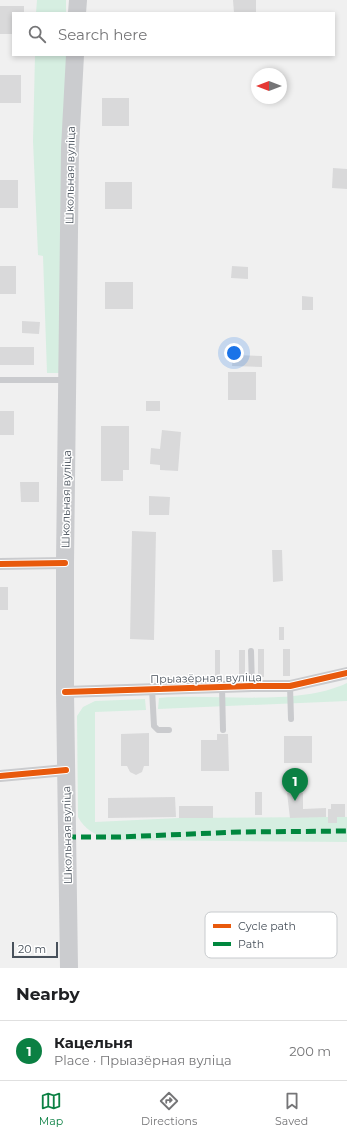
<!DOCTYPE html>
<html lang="en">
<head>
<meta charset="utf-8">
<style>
  body { margin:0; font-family:Montserrat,sans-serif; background:#f2f2f2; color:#202124 }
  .compass { position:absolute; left:251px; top:68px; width:36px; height:36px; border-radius:50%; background:#fff; box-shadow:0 2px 6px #0003; rotate:270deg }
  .scale { position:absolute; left:12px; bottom:10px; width:46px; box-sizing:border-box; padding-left:4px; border:2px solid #48515b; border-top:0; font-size:11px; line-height:14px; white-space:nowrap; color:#48515b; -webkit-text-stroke:3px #fff; paint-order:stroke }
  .you { position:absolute; left:234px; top:353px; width:14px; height:14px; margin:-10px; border:3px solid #fff; border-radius:50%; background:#1a73e8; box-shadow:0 0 0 6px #1a73e833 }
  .badge { display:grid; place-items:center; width:26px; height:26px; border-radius:50%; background:#0b8043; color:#fff; font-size:13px; font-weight:700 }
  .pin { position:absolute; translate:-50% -33px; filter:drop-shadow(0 1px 2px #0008) }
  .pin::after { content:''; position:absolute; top:21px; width:14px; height:12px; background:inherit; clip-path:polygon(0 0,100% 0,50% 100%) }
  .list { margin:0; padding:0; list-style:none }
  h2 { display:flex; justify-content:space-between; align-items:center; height:52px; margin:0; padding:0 16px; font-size:17px }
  h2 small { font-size:13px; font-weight:400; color:#757577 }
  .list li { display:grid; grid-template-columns:26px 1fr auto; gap:12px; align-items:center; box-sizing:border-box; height:60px; padding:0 16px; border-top:1px solid #e0e0e0 }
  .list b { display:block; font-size:15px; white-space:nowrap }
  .list p { margin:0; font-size:13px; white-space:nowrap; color:#757577 }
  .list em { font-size:13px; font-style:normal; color:#757577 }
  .icon { flex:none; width:22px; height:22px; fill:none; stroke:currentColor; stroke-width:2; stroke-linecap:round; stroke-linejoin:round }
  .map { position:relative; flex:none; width:347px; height:968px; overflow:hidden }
  .search { position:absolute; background:#fff; box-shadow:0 2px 6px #0003; left:12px; right:12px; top:12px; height:44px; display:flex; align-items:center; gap:10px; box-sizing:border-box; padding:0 14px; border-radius:0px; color:#757577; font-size:15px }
  .sheet { height:112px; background:#fff }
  nav { display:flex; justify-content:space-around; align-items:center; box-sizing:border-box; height:56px; border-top:1px solid #e0e0e0; background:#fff; font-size:11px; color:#757577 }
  nav a { display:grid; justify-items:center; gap:2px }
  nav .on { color:#0b8043 }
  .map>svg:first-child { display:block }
</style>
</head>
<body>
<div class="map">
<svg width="347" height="968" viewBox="0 0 347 968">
  <rect width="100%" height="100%" fill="#f0f0f0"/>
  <g fill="#d6eee1">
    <polygon points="37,0 66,0 66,13 36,13"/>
    <polygon points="35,55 66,55 66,373 47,373 43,256 38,255 33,141"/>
    <path d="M347 683V701L158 709 159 698C215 693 297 707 347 683Z"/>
    <path d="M145 699 146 710 95 712V822L179 818 328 817 337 823V817H347V842L108 840C95 834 85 830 78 817L77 716 83 707 95 701Z"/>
  </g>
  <g fill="#d9d9da">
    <polygon points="233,0 256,0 256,13 234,13"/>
    <polygon points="0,6 24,6 24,13 13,13 13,34 0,34"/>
    <rect x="0" y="75" width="21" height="28"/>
    <rect x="102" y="98" width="27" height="28"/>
    <polygon points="333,168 347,169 347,189 332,188"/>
    <rect x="0" y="180" width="18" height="28"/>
    <rect x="105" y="182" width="27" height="27"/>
    <rect x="0" y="266" width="16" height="28"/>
    <polygon points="232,266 248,267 248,279 231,278"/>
    <rect x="105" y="282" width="28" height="27"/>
    <polygon points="302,296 313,297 313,310 302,310"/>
    <polygon points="22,321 40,322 39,334 22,333"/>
    <rect x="0" y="347" width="34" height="18"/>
    <polygon points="233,355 262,356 262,367 232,366"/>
    <rect x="228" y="372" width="28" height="28"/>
    <rect x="146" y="401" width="14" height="10"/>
    <rect x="0" y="411" width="14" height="24"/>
    <polygon points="101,426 129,426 129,470 123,470 123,481 101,481"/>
    <polygon points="162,430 181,432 178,471 160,470 160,465 150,464 151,448 160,449"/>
    <polygon points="20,482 39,482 39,502 21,502"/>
    <polygon points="149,496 170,497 169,515 149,515"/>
    <polygon points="132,531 156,532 154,640 130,639"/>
    <polygon points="272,550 282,550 283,581 273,582"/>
    <rect x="0" y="587" width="8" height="23"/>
    <rect x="279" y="627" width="5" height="13"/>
    <rect x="258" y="649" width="6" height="28"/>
    <rect x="283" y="649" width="7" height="27"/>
    <rect x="215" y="650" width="5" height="28"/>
    <rect x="239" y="650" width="6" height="27"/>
    <polygon points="149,733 149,766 144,766 142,772 136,775 130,772 127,766 121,766 121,734"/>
    <polygon points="217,734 228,734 229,771 201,771 201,740 217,740"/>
    <rect x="284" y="736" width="28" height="27"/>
    <rect x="255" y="792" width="7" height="23"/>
    <polygon points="287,793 303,793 303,809 326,808 326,817 290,818"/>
    <polygon points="175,797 176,817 108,818 108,798"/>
    <polygon points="331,804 345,804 345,817 337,817 337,823 328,823 328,809 331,809"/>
    <rect x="179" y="806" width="34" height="12"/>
  </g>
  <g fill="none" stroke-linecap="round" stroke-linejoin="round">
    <g stroke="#cacbce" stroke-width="6">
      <polyline points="0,380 65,380"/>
      <polyline points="251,651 252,686"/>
      <polyline points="290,686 291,719"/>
      <polyline points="222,687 223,730"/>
      <polyline points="152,689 154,726 158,730 169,730"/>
    </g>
    <g stroke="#cacbce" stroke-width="12">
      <polyline points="0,564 65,563"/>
      <polyline points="65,692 252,686 290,686 347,673"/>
      <polyline points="0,776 66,770"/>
    </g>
    <g stroke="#cbcccf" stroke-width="18">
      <polyline points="77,13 78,0"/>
      <polyline points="69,968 65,692 65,563 70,148 75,55"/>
    </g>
    <polyline stroke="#00873e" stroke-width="5" stroke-dasharray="10 5" stroke-linecap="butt" points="66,837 118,837 240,832 347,831"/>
    <defs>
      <g id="cycleway">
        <polyline points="0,564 65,563"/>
        <polyline points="65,692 252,686 290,686 347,673"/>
        <polyline points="0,776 66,770"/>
      </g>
    </defs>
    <use href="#cycleway" stroke="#fff" stroke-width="8"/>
    <use href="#cycleway" stroke="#e8590c" stroke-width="6"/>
  </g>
  <g text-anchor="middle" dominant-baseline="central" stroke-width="3" stroke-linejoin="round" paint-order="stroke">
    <g font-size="11" fill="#48515b" stroke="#fff">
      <text transform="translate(70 175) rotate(-89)">Школьная вуліца</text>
      <text transform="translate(66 499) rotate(-89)">Школьная вуліца</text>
      <text transform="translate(206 678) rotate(-1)">Прыазёрная вуліца</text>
      <text transform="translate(67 835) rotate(-91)">Школьная вуліца</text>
    </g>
  </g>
  <rect x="205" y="912" width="132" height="46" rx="6" fill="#fff" stroke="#c8cbce" stroke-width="1"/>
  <rect x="213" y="924" width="18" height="4" fill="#e8590c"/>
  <rect x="213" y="942" width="18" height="4" fill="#00873e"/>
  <g font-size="11" fill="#48515b">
    <text x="238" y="930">Cycle path</text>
    <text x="238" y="948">Path</text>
  </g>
</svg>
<svg class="compass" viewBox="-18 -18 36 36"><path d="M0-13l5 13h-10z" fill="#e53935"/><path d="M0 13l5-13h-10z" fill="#757577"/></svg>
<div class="scale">20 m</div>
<div class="you"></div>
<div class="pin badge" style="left:295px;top:801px">1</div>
<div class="search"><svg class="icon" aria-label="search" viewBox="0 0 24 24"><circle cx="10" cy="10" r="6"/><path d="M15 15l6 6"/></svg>Search here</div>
</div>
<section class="sheet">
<h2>Nearby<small></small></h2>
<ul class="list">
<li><span class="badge">1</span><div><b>Кацельня</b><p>Place · Прыазёрная вуліца</p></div><em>200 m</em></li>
</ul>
</section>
<nav>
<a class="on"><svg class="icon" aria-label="map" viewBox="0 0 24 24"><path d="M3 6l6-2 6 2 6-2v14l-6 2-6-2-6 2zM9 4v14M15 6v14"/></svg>Map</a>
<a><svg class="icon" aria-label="directions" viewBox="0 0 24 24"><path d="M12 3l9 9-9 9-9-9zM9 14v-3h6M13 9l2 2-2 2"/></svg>Directions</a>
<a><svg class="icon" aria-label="saved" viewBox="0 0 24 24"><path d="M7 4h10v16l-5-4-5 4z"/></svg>Saved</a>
</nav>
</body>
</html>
